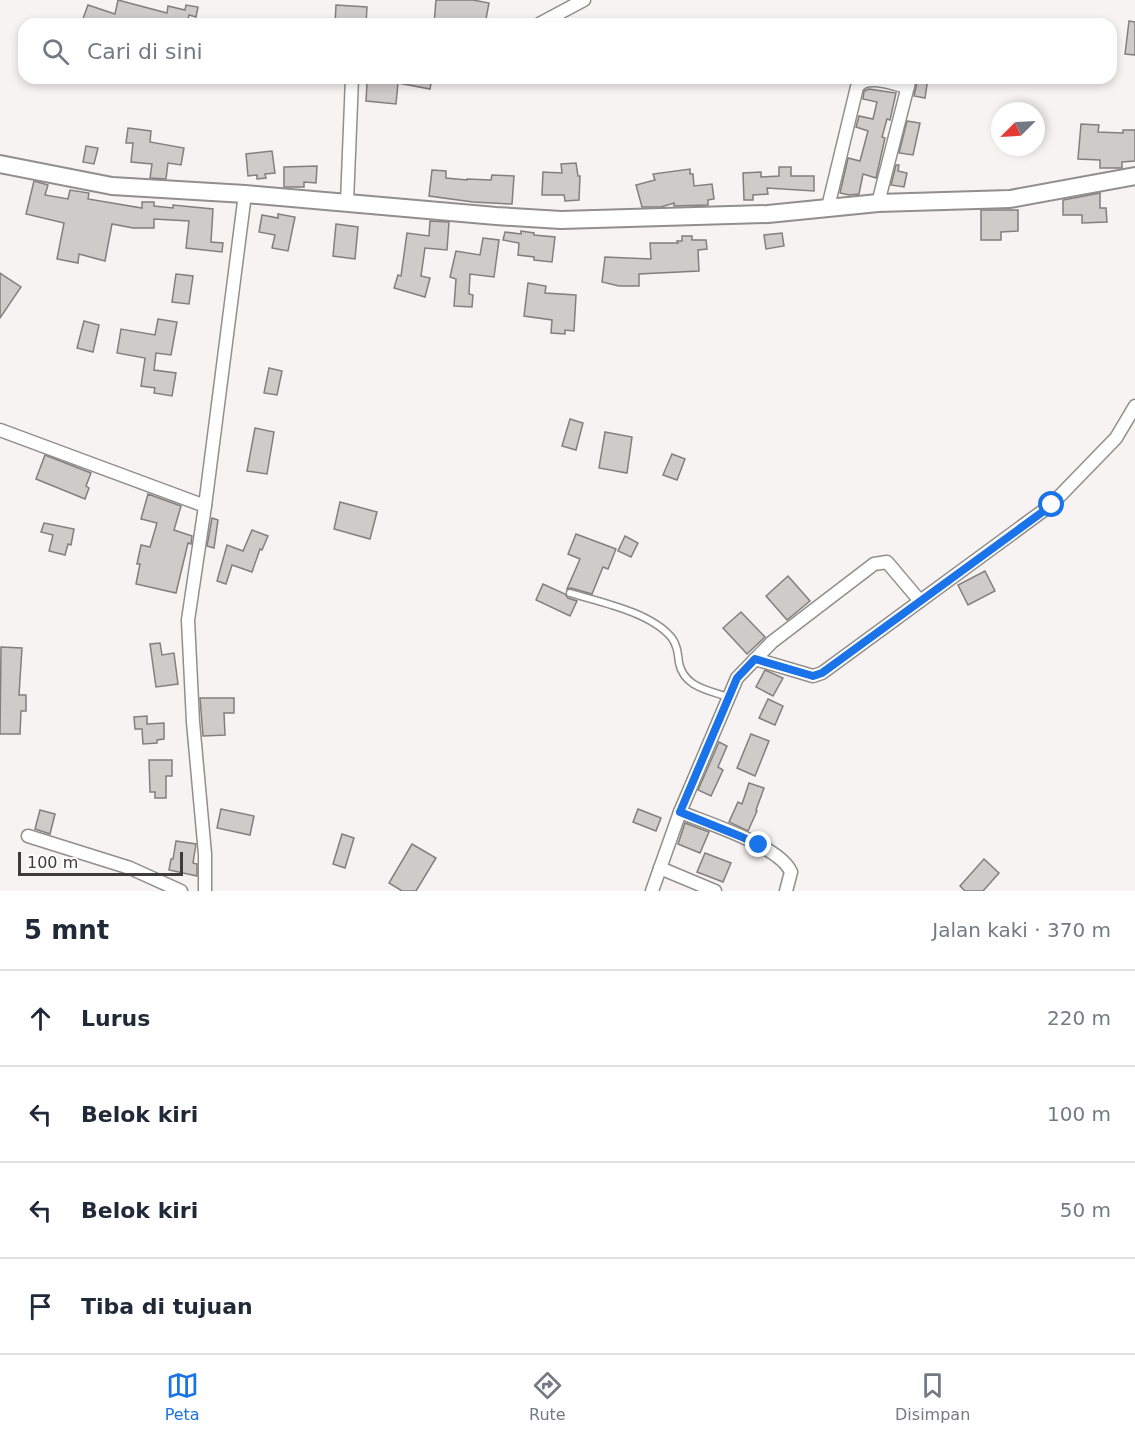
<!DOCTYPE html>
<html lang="id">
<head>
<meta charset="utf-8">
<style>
  body { margin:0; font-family:"DejaVu Sans",sans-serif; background:#f2f2f3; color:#1f2937 }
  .compass { position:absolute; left:991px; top:102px; width:54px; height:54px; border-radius:50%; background:#fff; box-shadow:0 3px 9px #0003; rotate:246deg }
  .scale { position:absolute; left:18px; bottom:15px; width:165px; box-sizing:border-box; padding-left:6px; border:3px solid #3d3b3b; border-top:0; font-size:16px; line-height:21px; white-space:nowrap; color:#3d3b3b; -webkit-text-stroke:4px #fff; paint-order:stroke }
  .stop { position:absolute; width:18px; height:18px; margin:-14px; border:4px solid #1a73e8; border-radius:50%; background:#fff }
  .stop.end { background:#1a73e8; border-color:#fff; box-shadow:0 2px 6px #0008 }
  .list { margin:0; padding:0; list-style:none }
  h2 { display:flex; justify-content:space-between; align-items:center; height:78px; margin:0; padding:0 24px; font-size:26px }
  h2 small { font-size:20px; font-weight:400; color:#747a83 }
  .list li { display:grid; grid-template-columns:39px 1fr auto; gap:18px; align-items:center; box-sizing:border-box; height:96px; padding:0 24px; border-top:2px solid #e0e1e3 }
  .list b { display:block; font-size:22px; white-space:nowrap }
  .list em { font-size:20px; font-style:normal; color:#747a83 }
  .icon { flex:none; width:33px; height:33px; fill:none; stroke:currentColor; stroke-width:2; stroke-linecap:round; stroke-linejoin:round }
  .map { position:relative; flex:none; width:1135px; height:891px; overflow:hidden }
  .search { position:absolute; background:#fff; box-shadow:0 3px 9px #0003; left:18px; right:18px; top:18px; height:66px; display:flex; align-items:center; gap:15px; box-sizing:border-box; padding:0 21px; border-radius:18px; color:#747a83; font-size:22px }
  .sheet { height:462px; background:#fff }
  nav { display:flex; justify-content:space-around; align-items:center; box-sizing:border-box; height:84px; border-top:2px solid #e0e1e3; background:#fff; font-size:16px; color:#747a83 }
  nav a { display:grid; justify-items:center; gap:3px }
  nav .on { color:#1a73e8 }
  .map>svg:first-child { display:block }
</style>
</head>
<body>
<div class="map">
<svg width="1135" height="891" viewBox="0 0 1135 891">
  <rect width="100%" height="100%" fill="#f7f3f2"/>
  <g fill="#cecbc9" stroke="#827f7e" stroke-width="1.5">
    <polygon points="118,0 167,13 168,6 185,10 186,5 198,7 196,17 189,15 187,24 162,22 161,24 81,24 88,5 115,14"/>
    <polygon points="436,0 473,0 489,3 485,24 434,24"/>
    <polygon points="336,5 367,7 366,24 335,24"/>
    <polygon points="1129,21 1135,22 1135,55 1125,54"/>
    <polygon points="372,78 432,78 430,89 398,83 396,104 366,101 367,83 372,83"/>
    <polygon points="918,78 928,78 925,98 914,96"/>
    <polygon points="869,89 896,93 890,120 887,119 882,137 885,138 876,178 863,174 859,194 849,195 840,193 848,158 860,161 868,131 856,127 859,116 873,119 877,102 863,99 864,91"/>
    <polygon points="907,121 920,123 913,155 899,153"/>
    <polygon points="1081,124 1099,125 1098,132 1123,133 1123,130 1135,130 1135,161 1122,162 1122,168 1100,168 1100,160 1078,159"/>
    <polygon points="128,128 151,131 150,142 184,148 181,165 168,163 166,179 150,178 152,164 131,162 133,143 126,143"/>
    <polygon points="86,146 98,148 94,164 83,162"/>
    <polygon points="272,151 275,173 265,174 266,178 257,179 257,175 248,176 246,154"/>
    <polygon points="576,163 578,176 580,176 579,200 565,201 564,195 542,195 543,172 562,173 561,164"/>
    <polygon points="896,165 899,165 898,171 907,173 904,187 891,185"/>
    <polygon points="317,166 316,183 304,182 304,187 284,187 284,167"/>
    <polygon points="779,167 791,167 791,176 814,176 814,191 767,188 768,194 753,195 753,200 744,200 743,173 761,172 761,177 779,176"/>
    <polygon points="690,169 690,174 693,174 694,186 712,184 714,199 708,200 708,205 674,206 674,203 661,207 642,207 636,185 655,180 653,174"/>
    <polygon points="432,170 446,171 446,178 467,180 467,179 491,180 492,175 514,176 512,204 473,202 429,196"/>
    <polygon points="34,181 48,185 45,195 68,199 70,190 89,193 88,199 142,208 142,202 154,202 154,206 173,208 173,205 213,209 211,242 223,243 222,252 186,248 189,221 154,219 154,228 133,228 112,224 105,261 79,254 78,263 57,259 64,223 26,214"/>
    <polygon points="1100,193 1100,208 1106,208 1107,222 1082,223 1082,215 1063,215 1063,200"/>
    <polygon points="981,210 1018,210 1018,231 1001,232 1001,240 981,240"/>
    <polygon points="278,214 295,217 288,251 272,248 275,235 259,232 262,215 278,218"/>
    <polygon points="430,221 449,222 447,250 425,248 421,276 430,278 425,297 394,288 398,275 401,276 407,233 429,236"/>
    <polygon points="336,224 358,227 355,259 333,256"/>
    <polygon points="521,231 534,233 534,235 555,237 552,262 534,260 534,257 518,255 519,243 503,240 505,232 521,234"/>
    <polygon points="782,233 784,246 766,249 764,235"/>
    <polygon points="682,236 692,236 692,240 706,240 707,249 698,250 699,271 639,274 639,286 619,286 602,282 605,257 651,259 650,243 678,243 677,241 682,241"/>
    <polygon points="483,238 499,240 494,277 470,274 469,294 473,295 472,307 454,306 456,279 450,277 456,251 480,255"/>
    <polygon points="0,273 21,287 0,318"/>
    <polygon points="176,274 193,276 189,304 172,302"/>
    <polygon points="528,283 546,286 545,293 576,295 574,331 565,330 565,334 551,333 552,320 524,316"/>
    <polygon points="158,319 177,322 171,355 156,353 154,370 176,373 172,396 154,393 155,388 141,386 145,358 117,353 121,329 155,335"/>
    <polygon points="84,321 99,325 93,352 77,348"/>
    <polygon points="269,368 282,371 277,395 264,393"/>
    <polygon points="570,419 583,423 576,450 562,446"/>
    <polygon points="255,428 274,432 267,474 247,471"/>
    <polygon points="605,432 632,437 627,473 599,468"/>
    <polygon points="672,454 685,459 677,480 663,475"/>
    <polygon points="45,455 91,473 86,486 89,488 85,499 36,479"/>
    <polygon points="148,494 181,506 174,530 192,536 191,544 188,543 176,593 136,584 140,564 137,564 141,545 150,547 157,523 141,519"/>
    <polygon points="340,502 377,512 370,539 334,529"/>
    <polygon points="212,518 218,520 214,548 207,546"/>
    <polygon points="44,523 74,529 71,545 68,544 65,555 49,551 53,535 41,532"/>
    <polygon points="252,530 268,536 262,550 260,549 252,572 232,565 226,584 217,581 227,545 243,551"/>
    <polygon points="576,534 616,549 608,569 603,567 592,594 571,588 567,589 580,559 568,554"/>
    <polygon points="625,536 638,543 631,557 618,551"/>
    <polygon points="985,571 995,591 968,605 958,585"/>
    <polygon points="788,576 810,601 787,620 766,596"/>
    <polygon points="543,584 565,594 568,598 577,601 570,616 536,600"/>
    <polygon points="741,612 765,637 747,654 723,628"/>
    <polygon points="160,643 162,655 174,653 178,684 156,687 150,644"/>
    <polygon points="1,647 22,648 19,695 26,695 26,711 21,711 20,734 0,734"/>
    <polygon points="765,670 783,678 773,696 756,687"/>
    <polygon points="200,698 234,698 234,713 224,713 225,735 203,736"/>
    <polygon points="768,699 783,706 775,725 759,718"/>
    <polygon points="147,716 147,724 164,723 164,739 157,740 157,743 143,744 142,729 135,729 134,717"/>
    <polygon points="751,734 769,741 755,776 737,768"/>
    <polygon points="719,742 727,746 718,767 723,770 711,796 698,790"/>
    <polygon points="149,760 172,760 172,776 166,776 166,798 155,798 155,792 150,792"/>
    <polygon points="749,783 764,788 756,810 757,811 748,831 729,822 738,802 742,804"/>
    <polygon points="221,809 254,816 250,835 217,828"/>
    <polygon points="638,809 661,818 656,831 633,822"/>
    <polygon points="40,810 55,814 50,834 35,829"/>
    <polygon points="685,823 709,832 700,853 678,844"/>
    <polygon points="342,834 354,838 345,868 333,864"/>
    <polygon points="176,841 196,844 193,863 197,864 197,876 169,870 171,859 173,859"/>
    <polygon points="412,844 436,858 416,891 402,891 389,883"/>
    <polygon points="705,853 731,863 723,882 697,872"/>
    <polygon points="984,859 999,873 983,891 965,891 960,886"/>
  </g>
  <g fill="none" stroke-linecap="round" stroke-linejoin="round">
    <defs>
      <path id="lane" d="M570 593C600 602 650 612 671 637 677 644 678 654 679 663 684 687 708 690 728 697"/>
      <g id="street">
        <polyline points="539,24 584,0"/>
        <polyline points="347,202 352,78"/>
        <polyline points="878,203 910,78"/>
        <path d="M828 207 857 87C867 73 892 84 908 87"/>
        <polyline points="0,430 205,506"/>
        <polyline points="755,659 813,676 822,673 1051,505 1116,438 1135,406"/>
        <path d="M680 812C707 823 780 846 791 872L786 891"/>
        <polyline points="28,836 130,868 181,891"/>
        <polyline points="660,868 715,891"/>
        <polyline points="205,891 205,854 193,722 188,620 205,506 245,194"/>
        <polyline points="652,891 680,812 737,678 772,642 874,564 887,562 920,601"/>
      </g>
      <polyline id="secondary" points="0,164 112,186 245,194 496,216 561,220 768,214 878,203 1010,199 1135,176"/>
    </defs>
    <use href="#lane" stroke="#918e8c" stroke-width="9"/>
    <use href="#street" stroke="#918e8c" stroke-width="15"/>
    <use href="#secondary" stroke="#918e8c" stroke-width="20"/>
    <use href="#lane" stroke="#fff" stroke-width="6"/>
    <use href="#street" stroke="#fff" stroke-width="12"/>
    <use href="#secondary" stroke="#fff" stroke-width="16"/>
  </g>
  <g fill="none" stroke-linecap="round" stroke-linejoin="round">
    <polyline stroke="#1a73e8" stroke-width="8" points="759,845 742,837 680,812 737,678 755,659 813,676 822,673 1052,505"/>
  </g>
</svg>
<svg class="compass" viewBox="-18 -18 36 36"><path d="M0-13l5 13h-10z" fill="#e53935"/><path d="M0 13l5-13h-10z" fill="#747a83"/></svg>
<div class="scale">100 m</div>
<div class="stop" style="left:1052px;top:505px"></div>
<div class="stop end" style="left:759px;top:845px"></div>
<div class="search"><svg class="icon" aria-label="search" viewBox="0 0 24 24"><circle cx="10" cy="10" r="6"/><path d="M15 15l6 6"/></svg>Cari di sini</div>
</div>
<section class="sheet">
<h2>5 mnt<small>Jalan kaki · 370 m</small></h2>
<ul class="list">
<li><svg class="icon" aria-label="ahead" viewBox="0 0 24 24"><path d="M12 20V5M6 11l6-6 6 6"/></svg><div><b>Lurus</b></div><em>220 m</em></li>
<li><svg class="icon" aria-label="left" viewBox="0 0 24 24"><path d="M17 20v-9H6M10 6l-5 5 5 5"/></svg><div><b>Belok kiri</b></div><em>100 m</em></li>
<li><svg class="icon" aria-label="left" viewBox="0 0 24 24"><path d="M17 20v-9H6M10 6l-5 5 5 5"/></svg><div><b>Belok kiri</b></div><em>50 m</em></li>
<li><svg class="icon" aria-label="arrive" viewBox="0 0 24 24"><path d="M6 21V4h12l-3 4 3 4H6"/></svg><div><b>Tiba di tujuan</b></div></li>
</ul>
</section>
<nav>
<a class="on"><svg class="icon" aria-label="map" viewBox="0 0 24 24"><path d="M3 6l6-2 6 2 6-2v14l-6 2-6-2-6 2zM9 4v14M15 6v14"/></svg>Peta</a>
<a><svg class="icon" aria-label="directions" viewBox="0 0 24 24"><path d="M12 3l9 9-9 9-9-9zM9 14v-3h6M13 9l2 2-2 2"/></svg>Rute</a>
<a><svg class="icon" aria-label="saved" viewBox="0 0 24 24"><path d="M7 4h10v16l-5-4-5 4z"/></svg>Disimpan</a>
</nav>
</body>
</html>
